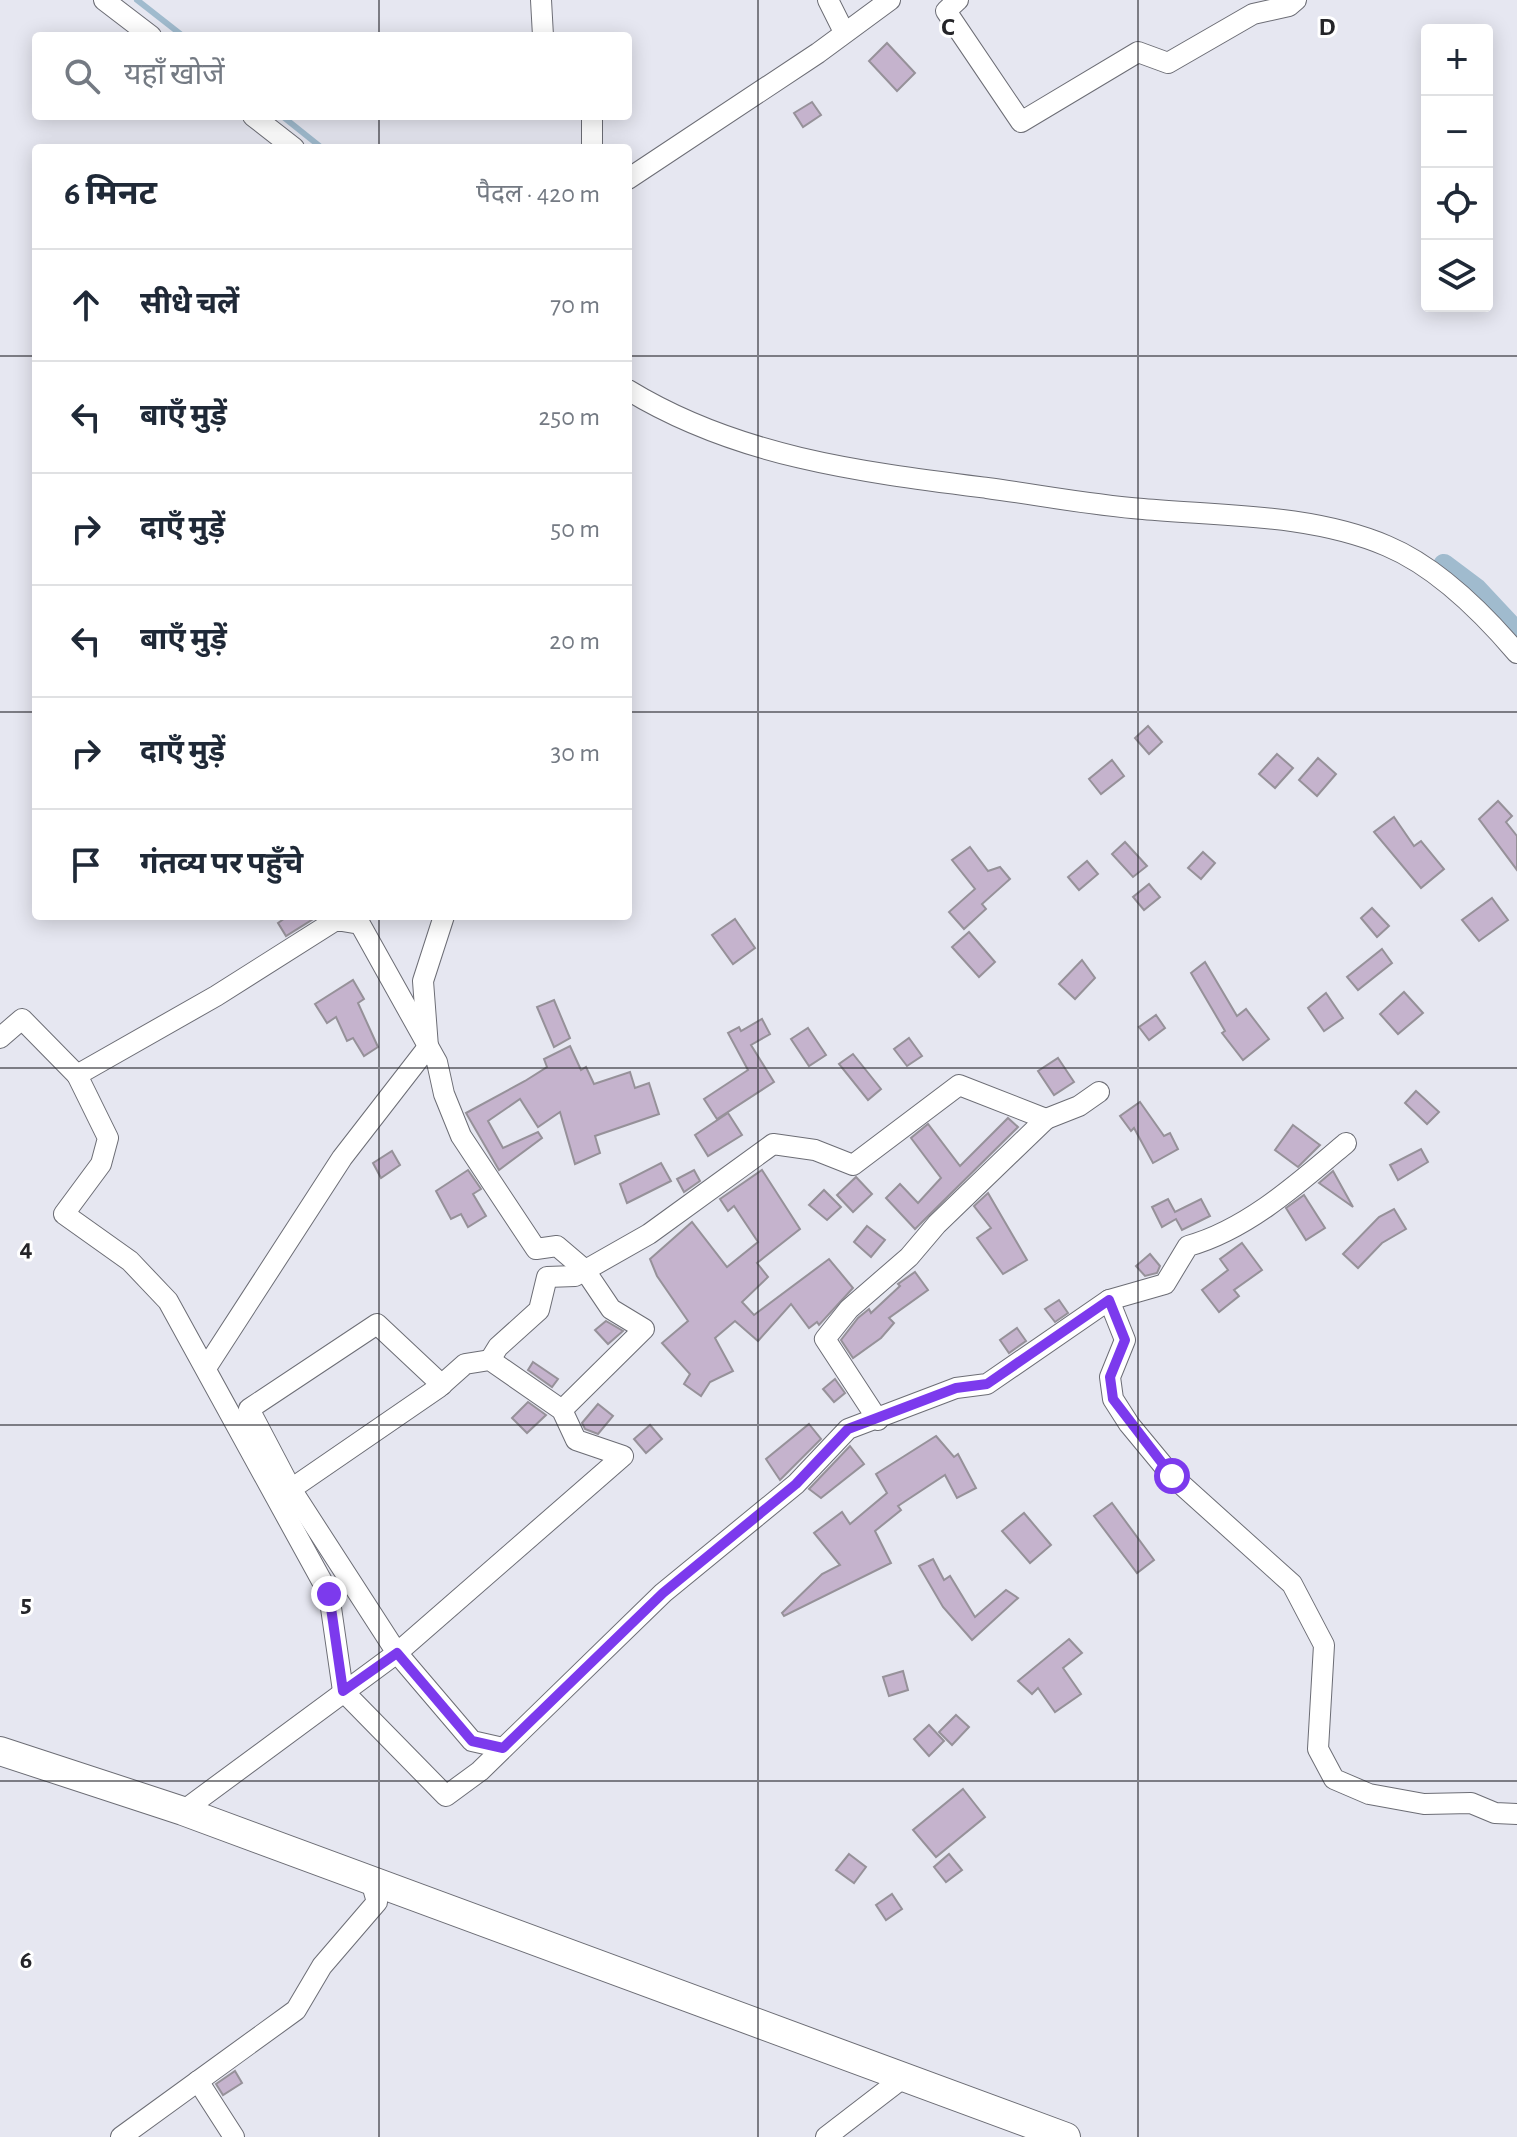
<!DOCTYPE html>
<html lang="hi">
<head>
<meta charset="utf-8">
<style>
  body { margin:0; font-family:"Alegreya Sans","Noto Sans Devanagari",sans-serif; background:#f6f6f7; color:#1f2937 }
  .controls { position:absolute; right:24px; top:24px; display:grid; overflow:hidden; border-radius:8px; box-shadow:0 4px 20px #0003 }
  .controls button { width:72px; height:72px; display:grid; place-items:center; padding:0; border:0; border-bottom:2px solid #e0e1e3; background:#fff; color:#1f2937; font:40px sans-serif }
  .stop { position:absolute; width:24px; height:24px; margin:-18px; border:6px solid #7c3aed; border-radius:50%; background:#fff }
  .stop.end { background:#7c3aed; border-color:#fff; box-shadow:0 2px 8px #0008 }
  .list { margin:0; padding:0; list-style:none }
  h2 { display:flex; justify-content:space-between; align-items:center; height:104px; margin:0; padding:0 32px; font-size:34px }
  h2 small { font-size:26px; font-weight:400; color:#747a83 }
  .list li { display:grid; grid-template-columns:52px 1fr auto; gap:24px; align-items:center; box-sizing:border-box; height:112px; padding:0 32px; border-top:2px solid #e0e1e3 }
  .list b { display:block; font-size:30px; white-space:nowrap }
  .list em { font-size:26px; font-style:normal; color:#747a83 }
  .icon { flex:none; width:44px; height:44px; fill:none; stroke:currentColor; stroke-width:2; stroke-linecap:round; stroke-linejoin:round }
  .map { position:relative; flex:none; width:1517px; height:2137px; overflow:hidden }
  .search { position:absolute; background:#fff; box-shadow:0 4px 20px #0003; left:32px; top:32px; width:600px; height:88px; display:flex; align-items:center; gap:20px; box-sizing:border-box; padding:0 28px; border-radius:8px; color:#747a83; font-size:30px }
  .panel { position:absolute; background:#fff; box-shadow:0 4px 20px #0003; left:32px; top:144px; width:600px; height:776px; border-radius:8px }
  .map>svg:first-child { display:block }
</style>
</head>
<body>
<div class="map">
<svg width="1517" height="2137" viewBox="0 0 1517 2137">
  <rect width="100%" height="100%" fill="#e6e7f1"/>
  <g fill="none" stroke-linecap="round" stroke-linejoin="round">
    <g stroke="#a0bbce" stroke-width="6">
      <polyline points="137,0 183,36"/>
      <polyline points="282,116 322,148"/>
    </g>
    <polyline stroke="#a0bbce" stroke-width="22" points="1444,565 1476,589 1517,633"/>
  </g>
  <g fill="#c5b3cd" stroke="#969199" stroke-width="2">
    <polygon points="887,43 915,73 897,91 869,61"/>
    <polygon points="812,102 821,115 803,127 794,113"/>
    <polygon points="1148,726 1162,742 1149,754 1135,738"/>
    <polygon points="1277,754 1293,768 1275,788 1259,774"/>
    <polygon points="1318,758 1336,774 1317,796 1299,780"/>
    <polygon points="1112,760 1124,776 1101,794 1089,779"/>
    <polygon points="1498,801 1512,816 1506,822 1517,836 1517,870 1479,819"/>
    <polygon points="1394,817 1414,846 1421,841 1444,869 1421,888 1374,832"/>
    <polygon points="1125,842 1147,866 1133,877 1112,854"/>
    <polygon points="970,847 988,871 1000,867 1010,879 982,904 986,909 964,929 949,912 975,889 952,860"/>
    <polygon points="1203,852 1215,863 1201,879 1188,868"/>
    <polygon points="1087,861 1098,874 1079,890 1068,877"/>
    <polygon points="1149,884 1160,897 1144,910 1133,897"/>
    <polygon points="1492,898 1508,920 1479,941 1462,920"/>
    <polygon points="1372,908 1389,926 1377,937 1361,918"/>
    <polygon points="288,916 318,916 286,936 278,923"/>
    <polygon points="735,919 755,948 733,964 712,935"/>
    <polygon points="969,932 995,962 979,977 952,947"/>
    <polygon points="1382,949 1392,963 1358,990 1347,977"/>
    <polygon points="1082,960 1095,978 1075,999 1059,984"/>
    <polygon points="1205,962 1237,1016 1246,1009 1269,1039 1243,1060 1222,1033 1225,1031 1191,973"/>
    <polygon points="353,980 364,999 358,1003 378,1047 364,1056 353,1038 347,1041 336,1017 327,1023 315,1004"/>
    <polygon points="1404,992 1423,1013 1398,1034 1380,1014"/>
    <polygon points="1326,993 1343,1018 1324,1031 1308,1008"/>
    <polygon points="554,1000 570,1038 554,1047 537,1007"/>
    <polygon points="1156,1015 1165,1028 1149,1040 1139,1027"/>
    <polygon points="762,1019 770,1034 751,1045 774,1082 717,1119 704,1099 748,1070 728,1033 739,1027 741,1031"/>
    <polygon points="808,1028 826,1055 809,1066 791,1039"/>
    <polygon points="909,1038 922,1056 907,1066 894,1049"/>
    <polygon points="570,1046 581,1070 586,1067 594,1084 630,1072 635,1088 649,1083 659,1114 595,1136 600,1153 575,1164 560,1112 538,1127 520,1099 488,1121 503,1148 538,1132 542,1138 499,1170 466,1113 525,1081 547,1067 544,1059"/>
    <polygon points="853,1054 881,1089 868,1100 839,1064"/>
    <polygon points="1058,1058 1074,1082 1054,1095 1038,1071"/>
    <polygon points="1416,1091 1439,1112 1427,1124 1405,1103"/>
    <polygon points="1140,1102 1164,1136 1170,1133 1178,1149 1153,1163 1134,1128 1131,1131 1120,1116"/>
    <polygon points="728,1113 742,1135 708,1156 695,1135"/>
    <polygon points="1008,1118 1018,1127 915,1229 886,1198 900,1184 918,1203 941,1178 911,1138 928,1124 960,1166"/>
    <polygon points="1293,1125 1320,1145 1298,1167 1275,1150"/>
    <polygon points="1421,1149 1428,1162 1398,1180 1390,1165"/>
    <polygon points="392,1151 400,1165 381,1178 373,1163"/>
    <polygon points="661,1163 671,1181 627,1203 620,1184"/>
    <polygon points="468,1170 481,1189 473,1194 486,1216 468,1227 461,1214 451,1219 436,1191"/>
    <polygon points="694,1170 700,1181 684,1192 677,1179"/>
    <polygon points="762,1170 800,1229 757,1263 768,1277 742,1302 754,1315 829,1259 853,1288 819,1325 817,1322 809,1328 791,1304 758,1341 735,1321 715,1338 733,1371 710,1382 701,1396 684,1384 690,1374 662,1343 688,1321 657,1276 650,1259 692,1222 727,1267 758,1242 734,1206 728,1211 720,1199"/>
    <polygon points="1333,1171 1353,1207 1319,1183"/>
    <polygon points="856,1177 872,1194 853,1212 837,1195"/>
    <polygon points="824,1190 841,1207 827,1220 809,1205"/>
    <polygon points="988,1193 1027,1260 1003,1274 977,1238 991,1228 974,1206"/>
    <polygon points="1304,1195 1325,1228 1306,1240 1286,1208"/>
    <polygon points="1168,1199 1175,1212 1201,1199 1210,1216 1182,1230 1176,1219 1162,1227 1152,1207"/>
    <polygon points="1394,1209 1406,1229 1382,1243 1358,1268 1343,1254 1379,1217"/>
    <polygon points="867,1226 885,1240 871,1257 854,1242"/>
    <polygon points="1242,1243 1262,1270 1234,1290 1239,1296 1219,1312 1202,1290 1228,1270 1220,1259"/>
    <polygon points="1150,1254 1160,1266 1157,1273 1145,1276 1136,1266"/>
    <polygon points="915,1272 928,1290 889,1318 894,1323 881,1338 853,1358 841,1340 858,1318 869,1309 871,1313 900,1286 898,1284"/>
    <polygon points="1059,1300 1068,1313 1055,1322 1045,1309"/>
    <polygon points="606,1321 623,1331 608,1344 595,1330"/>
    <polygon points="1017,1328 1026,1341 1009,1353 1000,1340"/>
    <polygon points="533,1362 558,1379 552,1387 528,1370"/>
    <polygon points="835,1379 845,1393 834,1402 823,1389"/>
    <polygon points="528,1402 546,1415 527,1433 512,1418"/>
    <polygon points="598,1404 613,1416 598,1434 585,1429 582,1423"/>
    <polygon points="809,1424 821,1439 780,1480 766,1459"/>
    <polygon points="650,1425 662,1439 646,1453 634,1439"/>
    <polygon points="936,1436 954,1457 958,1454 976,1488 957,1498 945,1475 898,1506 901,1510 875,1531 891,1563 784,1616 782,1613 822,1574 840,1565 814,1533 842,1512 850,1524 887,1493 876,1474"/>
    <polygon points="850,1446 864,1464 821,1498 809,1489"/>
    <polygon points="1112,1503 1154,1560 1137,1573 1094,1516"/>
    <polygon points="1024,1513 1051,1545 1030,1563 1002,1531"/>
    <polygon points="933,1559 944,1580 950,1576 975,1617 1006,1590 1018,1598 972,1640 943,1607 919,1566"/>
    <polygon points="1069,1639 1082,1653 1063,1668 1081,1694 1055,1712 1038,1688 1032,1694 1018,1681"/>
    <polygon points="903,1671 908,1690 889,1696 883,1677"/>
    <polygon points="956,1715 969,1727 952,1745 939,1732"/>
    <polygon points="929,1725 944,1741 929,1756 914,1739"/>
    <polygon points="963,1789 985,1817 936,1857 913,1830"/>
    <polygon points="849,1854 866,1867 854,1883 836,1870"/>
    <polygon points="949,1854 962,1870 946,1882 934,1867"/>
    <polygon points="892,1894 902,1909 886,1920 876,1905"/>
    <polygon points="235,2071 242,2083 223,2095 216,2084"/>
  </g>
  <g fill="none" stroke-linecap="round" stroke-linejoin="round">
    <defs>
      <g id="street">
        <polyline points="104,0 151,36"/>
        <polyline points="541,0 543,36"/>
        <polyline points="828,0 844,32"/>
        <polyline points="958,0 946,11 1021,122 1138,52 1168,63 1253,14 1289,6 1296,0"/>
        <polyline points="253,116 294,148"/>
        <polyline points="592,116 592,148"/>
        <polyline points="628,179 818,53 890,0"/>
        <path d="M628 390C738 457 861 472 987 488 1039 495 1090 505 1143 509 1223 516 1312 514 1387 546 1437 567 1482 612 1517 653"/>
        <polyline points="0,1038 22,1019 77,1075"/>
        <polyline points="1046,1119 1079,1106 1099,1092"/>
        <path d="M1109 1300 1165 1284 1188 1246C1247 1230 1300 1182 1346 1143"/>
        <polyline points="490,1360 498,1347 539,1310 547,1277 575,1276 649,1234 773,1144 815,1150 853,1165 959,1085 1046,1119 937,1224 909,1257 849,1309 825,1339 878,1420"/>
        <polyline points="206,1368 342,1158 428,1047 423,981 444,916"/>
        <polyline points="562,1410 644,1329 611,1309 584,1269 557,1246 536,1249 461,1136 444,1094 437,1062 360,924 336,920 216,996 77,1075 108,1138 101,1164 64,1214 130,1261 168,1301 329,1594 343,1691 446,1796 480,1771 663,1593 796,1484 848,1429 956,1388 987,1384 1109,1300 1125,1340 1110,1377 1113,1399 1129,1424 1172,1476 1292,1584 1324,1645 1318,1749 1334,1779 1369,1794 1424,1804 1471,1803 1495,1813 1517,1814"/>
        <polyline points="291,1489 249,1409 377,1324 442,1385"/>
        <polyline points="183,1811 397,1653 291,1489 438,1388 465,1364 490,1360 562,1410 576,1440 623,1456 397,1653 472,1741 503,1748"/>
        <polyline points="198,2081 234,2137"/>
        <polyline points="121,2137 296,2010 322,1966 377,1902 371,1881"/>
        <polyline points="826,2137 904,2077"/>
      </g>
      <polyline id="secondary" points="0,1751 183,1811 1066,2137"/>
    </defs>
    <use href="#street" stroke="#6c6d75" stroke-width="22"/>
    <use href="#secondary" stroke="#6c6d75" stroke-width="30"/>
    <use href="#street" stroke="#fff" stroke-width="20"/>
    <use href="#secondary" stroke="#fff" stroke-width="28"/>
  </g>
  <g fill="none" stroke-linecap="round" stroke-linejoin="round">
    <polyline stroke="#7c3aed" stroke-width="10" points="329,1594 343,1691 397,1653 472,1741 503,1748 663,1593 796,1484 848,1429 956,1388 987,1384 1109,1300 1125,1340 1110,1377 1113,1399 1172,1476"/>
  </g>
  <path fill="none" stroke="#252529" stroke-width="2" stroke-opacity="0.55" d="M379 0V36M758 0V2137M1138 0V2137M379 116V148M0 356H36M628 356H1517M0 712H36M628 712H1517M379 916V2137M0 1068H1517M0 1425H1517M0 1781H1517"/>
  <g font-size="26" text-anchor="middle" font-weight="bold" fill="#252529" stroke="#fff" stroke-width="6" stroke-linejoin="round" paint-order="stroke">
    <text x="948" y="35">C</text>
    <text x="1327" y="35">D</text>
    <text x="26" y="1256">4</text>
    <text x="26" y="1612">5</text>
    <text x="26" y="1968">6</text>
  </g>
</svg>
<div class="controls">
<button>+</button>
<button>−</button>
<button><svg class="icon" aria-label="locate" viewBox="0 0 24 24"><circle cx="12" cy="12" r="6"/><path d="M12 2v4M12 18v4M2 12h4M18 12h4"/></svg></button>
<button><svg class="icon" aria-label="layers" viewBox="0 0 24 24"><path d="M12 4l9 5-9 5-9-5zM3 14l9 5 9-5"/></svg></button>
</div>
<div class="stop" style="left:1172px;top:1476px"></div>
<div class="stop end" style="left:329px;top:1594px"></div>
<div class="search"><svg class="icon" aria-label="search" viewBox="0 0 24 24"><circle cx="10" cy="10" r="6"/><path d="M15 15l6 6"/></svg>यहाँ खोजें</div>
<section class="panel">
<h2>6 मिनट<small>पैदल · 420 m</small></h2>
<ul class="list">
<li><svg class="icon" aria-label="ahead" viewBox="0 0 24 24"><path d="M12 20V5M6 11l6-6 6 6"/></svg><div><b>सीधे चलें</b></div><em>70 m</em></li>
<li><svg class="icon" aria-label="left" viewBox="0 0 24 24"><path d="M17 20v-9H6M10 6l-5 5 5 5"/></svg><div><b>बाएँ मुड़ें</b></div><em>250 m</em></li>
<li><svg class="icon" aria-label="right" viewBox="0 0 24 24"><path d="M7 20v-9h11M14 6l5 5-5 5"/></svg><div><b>दाएँ मुड़ें</b></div><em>50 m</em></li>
<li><svg class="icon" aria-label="left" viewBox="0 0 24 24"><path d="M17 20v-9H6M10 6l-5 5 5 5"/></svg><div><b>बाएँ मुड़ें</b></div><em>20 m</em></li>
<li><svg class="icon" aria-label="right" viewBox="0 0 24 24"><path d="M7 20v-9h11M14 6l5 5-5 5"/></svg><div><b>दाएँ मुड़ें</b></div><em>30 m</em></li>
<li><svg class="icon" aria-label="arrive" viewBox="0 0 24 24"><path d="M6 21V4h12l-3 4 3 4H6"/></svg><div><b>गंतव्य पर पहुँचे</b></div></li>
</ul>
</section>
</div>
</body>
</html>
